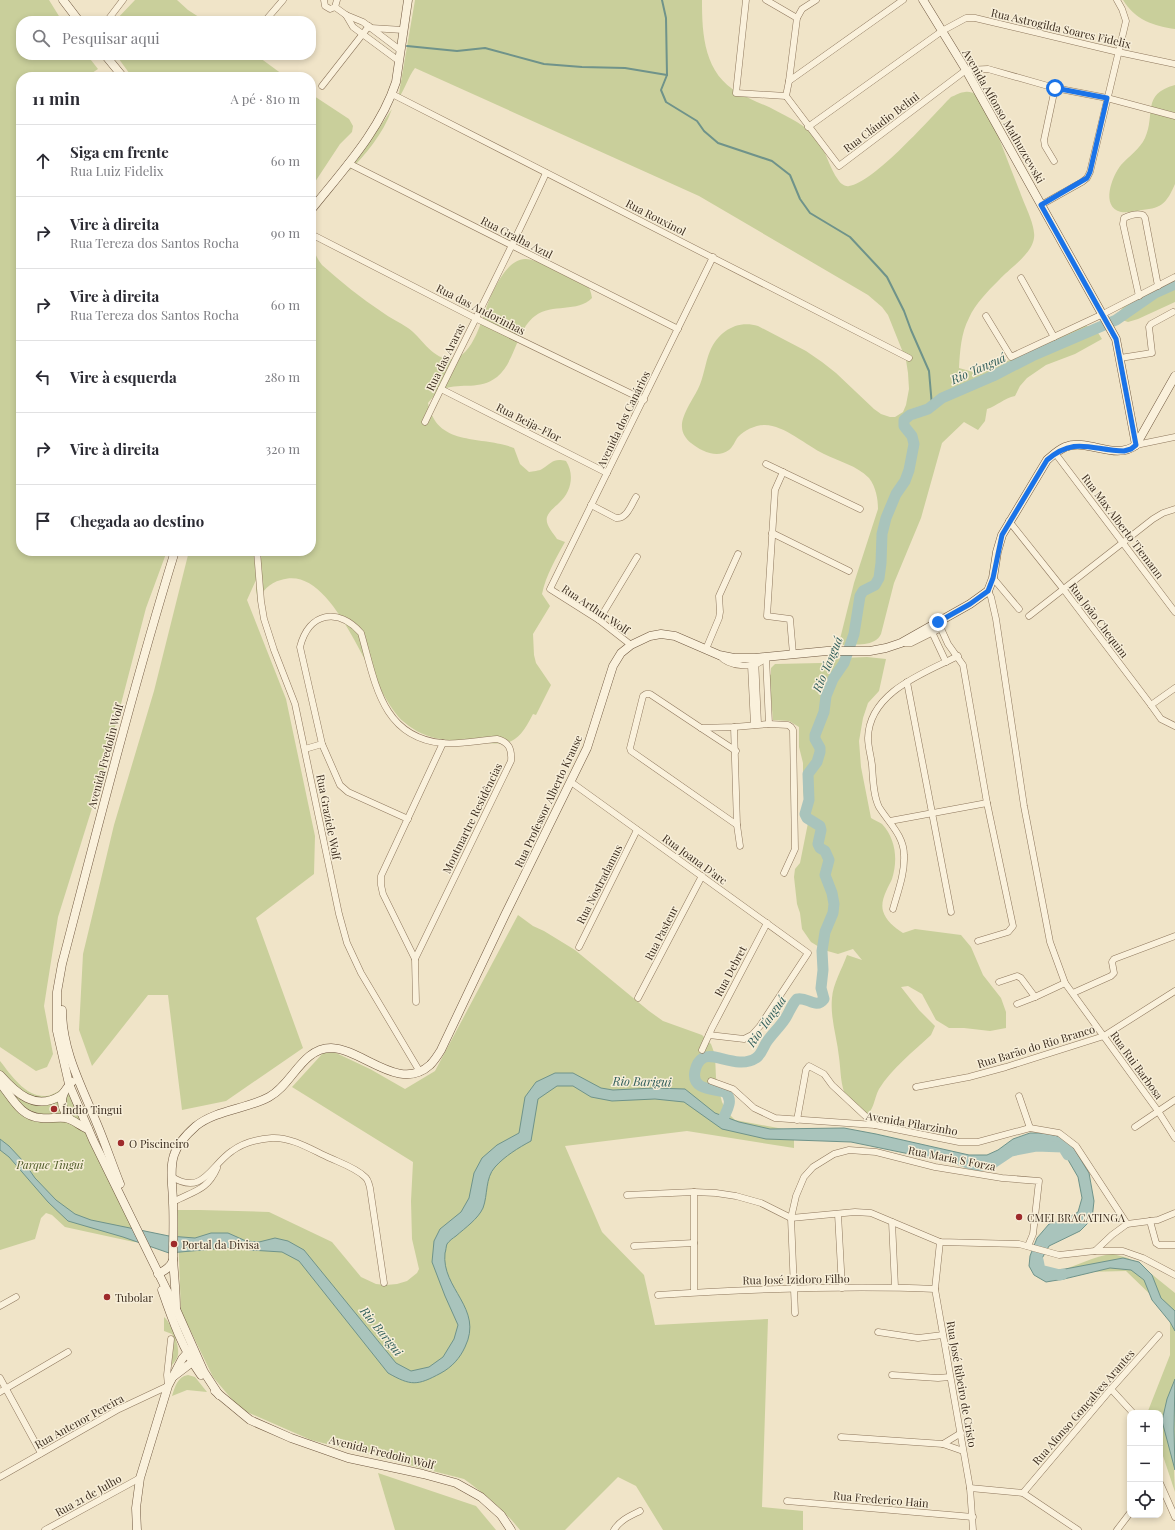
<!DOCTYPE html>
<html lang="pt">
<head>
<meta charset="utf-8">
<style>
  body { margin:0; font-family:"Playfair Display",serif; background:#f7f7f7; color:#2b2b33 }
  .controls { position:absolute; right:12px; bottom:12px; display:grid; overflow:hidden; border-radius:8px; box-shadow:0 2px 6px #0003 }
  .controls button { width:36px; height:36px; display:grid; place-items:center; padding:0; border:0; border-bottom:1px solid #e1e1e2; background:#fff; color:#2b2b33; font:20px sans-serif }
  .stop { position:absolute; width:12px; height:12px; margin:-9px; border:3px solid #1a73e8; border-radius:50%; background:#fff }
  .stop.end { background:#1a73e8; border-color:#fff; box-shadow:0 1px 4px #0008 }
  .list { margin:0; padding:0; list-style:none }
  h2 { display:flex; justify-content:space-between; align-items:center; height:52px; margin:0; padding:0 16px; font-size:17px }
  h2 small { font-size:13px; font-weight:400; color:#7c7c81 }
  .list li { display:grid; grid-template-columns:26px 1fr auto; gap:12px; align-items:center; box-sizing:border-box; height:72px; padding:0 16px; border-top:1px solid #e1e1e2 }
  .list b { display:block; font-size:15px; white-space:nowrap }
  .list p { margin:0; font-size:13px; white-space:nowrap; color:#7c7c81 }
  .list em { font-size:13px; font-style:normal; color:#7c7c81 }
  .icon { flex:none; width:22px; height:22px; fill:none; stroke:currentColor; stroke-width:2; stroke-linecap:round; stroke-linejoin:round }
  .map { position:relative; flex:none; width:1175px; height:1530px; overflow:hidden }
  .search { position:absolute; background:#fff; box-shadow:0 2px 6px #0003; left:16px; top:16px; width:300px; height:44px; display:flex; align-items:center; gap:10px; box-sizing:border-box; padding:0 14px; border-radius:16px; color:#7c7c81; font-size:15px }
  .panel { position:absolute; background:#fff; box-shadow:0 2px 6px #0003; left:16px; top:72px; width:300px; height:484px; border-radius:16px }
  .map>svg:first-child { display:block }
</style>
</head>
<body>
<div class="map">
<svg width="1175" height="1530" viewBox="0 0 1175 1530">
  <rect width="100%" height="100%" fill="#f0e4c8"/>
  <g fill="#c9cf9b">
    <polygon points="0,0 49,0 62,21 21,21 21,55 87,55 98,69 86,77 21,77 21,551 167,551 146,608 103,773 58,917 44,1006 53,1054 47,1067 36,1071 0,1047"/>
    <polygon points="135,0 177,0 188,10 205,21 115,21"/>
    <path d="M415 0H702C702 35 704 74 739 93 748 98 759 103 769 107 784 115 800 122 813 134 826 147 828 167 839 181 841 184 846 187 849 186 874 183 932 116 951 97 956 95 961 92 965 92 979 90 987 107 991 118 1001 143 1010 167 1020 192 1024 204 1036 226 1034 238 1032 254 1009 269 999 280 988 291 975 304 969 318 961 333 960 351 959 368L980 374 1083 325C1093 327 1097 330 1102 339L1075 354 1046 365 1027 378 1020 386 1015 396C1004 398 997 406 987 409L985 421 978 430 964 422 942 443 921 518 894 583 881 634C875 647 856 644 843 645L840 639 854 583 878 509C878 499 876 487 869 478 856 465 840 462 824 454 807 446 784 425 765 425 755 425 745 430 738 437 735 441 733 447 729 450 717 459 701 451 691 443 686 439 682 433 682 427 681 416 693 399 698 389 704 377 705 363 710 351 719 331 737 320 758 326L806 351 822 362 836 373 874 409 881 414 890 417H895L903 412 906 405 909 389 908 373 906 360 888 315 882 307 868 295 699 196 415 68C408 77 405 89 398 99Z"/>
    <path d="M1123 0H1175V29C1154 26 1135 20 1123 0Z"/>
    <polygon points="116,55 256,55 286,77 132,77"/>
    <path d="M1175 85V184C1167 202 1163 208 1142 210 1136 211 1128 213 1121 212 1100 207 1112 176 1121 165 1129 156 1140 149 1145 138 1156 114 1141 94 1175 85Z"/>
    <polygon points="311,94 349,119 353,126 352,132 340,144 311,188"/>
    <path d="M392 109C382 136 367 152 348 173Z"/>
    <path d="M314 215C310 233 310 250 322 265 341 282 361 298 382 312 390 318 399 322 408 328 421 337 431 357 448 359 473 362 483 314 490 298 495 287 501 275 509 267 513 263 519 259 525 259 534 258 579 278 586 284 590 288 591 292 592 298 578 313 552 303 535 316 516 330 516 361 497 377 479 391 462 382 444 389 437 392 433 397 428 403 437 448 482 435 514 448L520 464 529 472C533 471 539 471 542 469 552 463 553 458 566 461 575 475 571 492 559 503 555 507 549 511 547 517 545 525 553 533 557 539L565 542C556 558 546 575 542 594L550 606 533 634 534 655 536 663 551 685 536 715 533 714C518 744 510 746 478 742 448 739 429 743 404 722 371 694 336 561 281 580 269 583 262 591 258 602L256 590 260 571 247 600 286 699 315 836 314 874 256 918 303 1048 226 1101 182 1110 168 995H148L92 1066 79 1030 83 954 114 825 154 691 189 551H311V219Z"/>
    <polygon points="1175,274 1175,302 1138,319 1128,322 1119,319 1118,313 1129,301"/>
    <path d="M867 657 886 659 879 691 868 703 863 718 859 741 861 767 871 818C874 820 879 822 882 824 896 839 898 860 892 879 888 888 880 900 883 911 886 921 894 927 903 933L915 929 961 935 971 947 983 975 1001 998 1006 1012V1028L990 1031 964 1028H949L936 1020 922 994 908 986 901 987 919 1010 935 1026 931 1035C914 1051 892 1068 879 1089 873 1101 875 1110 863 1118 856 1112 851 1107 847 1099 840 1085 841 1071 839 1057 837 1037 830 1018 832 998 833 984 842 969 847 955L862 960 853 949 838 954 824 950 811 942 802 929 800 913 797 904 794 877 795 869 800 863 808 823 803 791V763L799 747V727L789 721 773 720 769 677 771 674V668L775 664 821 663 841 658Z"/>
    <path d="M518 915 533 926 544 931 575 950 649 1011 663 1021 702 1035 711 1044 715 1055 716 1078 722 1102 727 1112 735 1120 794 1131V1148L687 1131 565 1146 602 1232 644 1275 655 1325 768 1319 762 1507 803 1511V1530H663L636 1486 618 1477 565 1530H520C504 1510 485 1494 464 1479L311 1440 240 1409 213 1377 181 1311 177 1210H200L269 1212 332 1242 361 1277 376 1284 386 1285 397 1284 407 1281 417 1273 419 1269 412 1239 411 1201 413 1162 292 1087 323 1053 334 1052 370 1069 405 1089 435 1071Z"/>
    <path d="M0 1061C11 1075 26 1098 47 1096 54 1095 63 1088 69 1084L139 1242H134L65 1227 52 1215 46 1213 41 1218 35 1239 0 1250Z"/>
    <path d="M1113 1254 1128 1258 1144 1268 1175 1293V1325L1155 1299 1126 1271 1084 1272 1050 1281 1038 1278 1034 1272C1043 1269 1050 1274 1059 1271 1077 1266 1093 1256 1113 1254Z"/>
    <path d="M164 1317C171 1322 180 1347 178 1355 177 1359 174 1363 171 1366H170L174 1338 172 1334 164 1331Z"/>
    <path d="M1170 1322 1175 1331V1379L1171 1390 1175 1388V1461C1173 1469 1175 1483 1175 1492L1160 1447V1413H1149L1148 1411 1170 1355Z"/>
    <path d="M188 1375 195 1377 207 1392 187 1390 172 1396C175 1387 177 1377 188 1375Z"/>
    <polygon points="378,1473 476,1506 496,1530 395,1530"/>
  </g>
  <g fill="#a9c4bc" stroke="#6f938a">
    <path d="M555 1073H573L601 1088 613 1090 654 1088 685 1089 715 1113 739 1122 770 1129 844 1128 876 1134 969 1155H987L998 1150 1013 1139 1030 1133H1047L1061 1137 1073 1147 1089 1173 1094 1201 1092 1219 1080 1231 1049 1246 1040 1262 1044 1273 1123 1258 1139 1262 1152 1275 1161 1298 1175 1311V1331L1170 1322 1152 1300 1144 1280 1131 1270 1110 1268 1064 1279 1046 1282 1034 1275 1029 1266 1030 1256 1037 1238 1049 1224 1066 1219 1078 1212 1082 1198 1078 1177 1067 1158 1058 1147 1038 1144 1013 1147 988 1164 968 1166 851 1142 766 1139 722 1129 684 1102 655 1099 612 1101 591 1097 573 1086H557L538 1099 531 1141C518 1148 505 1156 495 1167 485 1178 488 1195 483 1208 478 1219 465 1228 456 1236 453 1238 449 1241 447 1244 446 1246 446 1251 445 1253 441 1289 484 1308 465 1347 460 1358 452 1367 441 1373 417 1386 411 1386 388 1373L299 1261 282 1252 250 1250 236 1247 169 1253 123 1237 68 1221 48 1202 9 1157 0 1150V1139L9 1146 23 1161 35 1178 56 1200 75 1214 91 1220 169 1236 195 1238 211 1233H228L246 1241 259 1242 275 1238 288 1241 304 1250 396 1363 411 1371 429 1367 443 1357 454 1339 458 1325 445 1296 432 1262 434 1241 440 1229 461 1212 469 1198 474 1173 482 1158 497 1145 519 1133 525 1097 536 1082Z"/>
    <polygon points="1175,1379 1174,1429 1175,1470 1162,1421 1167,1399"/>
  </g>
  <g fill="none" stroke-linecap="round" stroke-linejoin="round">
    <g stroke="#6f938a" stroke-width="2">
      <polyline points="662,0 666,18 667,75 661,90 666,102 697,121 704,131 718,143 772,161 790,175 800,199 810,213 850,237 878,267 887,277 904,311 911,330 929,371 932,406"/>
      <polyline points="407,46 457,51 485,48 544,64 582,67 625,68 667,75"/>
    </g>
    <g stroke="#a9c4bc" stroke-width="11">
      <path d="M723 1119C727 1110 734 1100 725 1092 713 1089 691 1090 695 1071 696 1066 698 1061 703 1058 713 1051 738 1070 756 1058 761 1055 763 1048 766 1043 771 1035 779 1028 785 1019 789 1013 792 1004 797 999 807 996 816 1010 824 999L821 988 823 970 822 951 825 932 833 913 834 904 832 893 825 875 829 860 825 851 820 848 818 844 821 830 820 826 807 818 805 814 809 800 808 774 817 762 820 752V748L815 739V735L824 712 826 696 833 679 844 663 854 634 860 596 863 591 875 585 879 578 881 563 882 534 886 518 896 494 905 481 909 470 914 444 912 436 904 426V420L910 415 928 409 942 398 993 376 1032 356 1116 320 1155 293 1175 284"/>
      <polyline points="960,1160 976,1166 993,1163 1011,1151 1036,1146 1063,1147 1068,1155"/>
      <polyline points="1038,1260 1040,1270 1060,1275 1063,1274"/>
    </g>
    <defs>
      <g id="street">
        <polyline points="324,0 325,6 330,9 335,7 337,0"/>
        <polyline points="746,0 736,93 786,96"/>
        <polyline points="766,0 797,18"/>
        <polyline points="335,7 346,15 363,22 400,50"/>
        <polyline points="346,15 353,27 399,61"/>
        <polyline points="107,21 123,0"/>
        <polyline points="265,21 283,0"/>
        <polyline points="371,28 403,30"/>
        <polyline points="789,81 903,0"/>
        <polyline points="322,86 369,26"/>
        <polyline points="392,94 909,358"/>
        <polyline points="786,96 839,166 966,70 988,69 1055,88 1107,98 1175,116"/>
        <polyline points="786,96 789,81 797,18 802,9 816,0"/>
        <polyline points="808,127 942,31 966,18 975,18 1118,52 1175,64"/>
        <polyline points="1054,161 1045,146 1044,140 1055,88"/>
        <polyline points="348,163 678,329"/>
        <polyline points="1041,205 1082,182 1087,178 1090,172 1126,21 1122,9 1117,0"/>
        <polyline points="311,234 475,318 644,400"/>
        <polyline points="1021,278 1054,337"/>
        <path d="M1139 296 1123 224 1124 218C1130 215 1137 213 1143 215L1145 218 1158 286"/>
        <polyline points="986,316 1011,357 1103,314 1175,277"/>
        <polyline points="1120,358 1152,353 1149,327 1151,324 1173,312"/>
        <polyline points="441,389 607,473"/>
        <path d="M425 422C465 338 508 257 546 173"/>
        <polyline points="1136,445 1175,437"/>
        <polyline points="1055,453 1175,612"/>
        <polyline points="766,464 860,509"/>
        <polyline points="783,472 775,490 767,616 790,619 793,654"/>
        <path d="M591 505 616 518C627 519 631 505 636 497"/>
        <polyline points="1009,521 1064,590 1151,705 1161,719 1175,726"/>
        <polyline points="772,533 849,571"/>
        <polyline points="257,551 261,601 264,619 274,650 295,704 339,914 347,943 361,973 420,1072"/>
        <polyline points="993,578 1019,609"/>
        <polyline points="988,591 991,597 996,619 1024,806 1050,942 1065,983 1158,1111 1175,1138"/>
        <polyline points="1029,616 1153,519 1163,513 1175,509"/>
        <polyline points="599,620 637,557"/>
        <polyline points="938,622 948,644 963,665 987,803 1013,926 1008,932 978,941"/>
        <polyline points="931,630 946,662"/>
        <polyline points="901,643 911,643 941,628"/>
        <polyline points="631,645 599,620 550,589 713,257"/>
        <polyline points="706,649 719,618 720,612 719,596 738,554"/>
        <path d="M719 655C729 667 756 670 766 657"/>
        <polyline points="766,657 769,724"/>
        <polyline points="755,658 758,724"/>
        <polyline points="751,665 754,725"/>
        <polyline points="907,682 951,912"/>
        <polyline points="1151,705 1175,688"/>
        <polyline points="734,727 737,825 740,846"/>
        <polyline points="701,728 736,751"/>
        <polyline points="305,749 322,744"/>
        <polyline points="571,782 808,953 760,1026 752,1035 744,1039 709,1035"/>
        <path d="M408 819 348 792 340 785 322 744 300 647C309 612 338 607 361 633 375 681 381 737 442 743 458 745 481 740 497 739 509 742 512 749 511 761L415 959 416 1002"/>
        <polyline points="890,821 987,803"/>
        <polyline points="737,825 631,751 630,748 643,696 646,694 650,694 701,728 734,727 769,724 788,725 791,727 793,730 795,849 784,873"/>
        <path d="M893 909C898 891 905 873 904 855 904 836 889 823 879 807 873 795 873 778 872 765 871 756 868 747 868 738 869 692 924 673 958 656"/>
        <polyline points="579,947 637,830"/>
        <polyline points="415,959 383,894 381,885 381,876 443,743"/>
        <polyline points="999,982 1017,976 1021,978 1035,997"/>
        <polyline points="1073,993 1111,976 1114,973 1112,962 1114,959 1175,936"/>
        <polyline points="638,998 702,876"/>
        <polyline points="1017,1004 1035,997 1065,983"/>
        <polyline points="702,1050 712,1028 767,923"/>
        <polyline points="711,1081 733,1089 754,1108 775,1118 875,1125 959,1142 978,1142 1030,1128 1059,1133 1076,1146 1127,1224 1112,1235 1095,1251"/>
        <polyline points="916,1087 969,1077 1006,1067 1104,1036 1175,991"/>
        <polyline points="1019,1096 1030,1128"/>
        <polyline points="797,1120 806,1070 809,1066 824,1074 832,1085 875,1125"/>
        <polyline points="1135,1127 1175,1100"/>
        <path d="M172 1177C203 1196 210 1166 232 1151 243 1143 259 1139 272 1138 292 1137 312 1150 330 1158 341 1163 356 1168 365 1177 368 1179 369 1184 370 1188L384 1283"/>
        <polyline points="694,1192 694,1292"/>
        <polyline points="627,1195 694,1192 716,1193 736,1196 761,1203 791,1218 855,1212 871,1213 940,1242 1019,1244 1059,1255 1095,1251 1123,1251 1143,1258 1175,1275"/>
        <path d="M173 1202C193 1191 207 1191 217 1168"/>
        <polyline points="838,1214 842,1288"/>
        <polyline points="1150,1221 1156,1243 1159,1245 1175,1245"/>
        <polyline points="892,1222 895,1287"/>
        <polyline points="1127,1224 1158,1220 1175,1213"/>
        <polyline points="940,1242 935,1289 970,1488 973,1530"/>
        <polyline points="634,1246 694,1243"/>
        <path d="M658 1295C750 1289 843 1285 935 1289"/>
        <polyline points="0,1306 16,1297"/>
        <polyline points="795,1313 791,1218 796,1196 804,1177 813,1167 834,1154 849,1150 876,1152 935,1167 1002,1178 1039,1181 1033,1234 1028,1246"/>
        <polyline points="878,1332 918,1338 943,1335"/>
        <polyline points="892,1375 938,1378 950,1377"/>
        <polyline points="0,1378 41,1453"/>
        <polyline points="1111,1389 1133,1413"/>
        <polyline points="0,1392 68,1352"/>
        <polyline points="841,1437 943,1444 963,1451"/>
        <polyline points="943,1444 961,1433"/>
        <polyline points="0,1477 119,1409 168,1386 167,1375 171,1339"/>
        <polyline points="1160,1483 1175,1517"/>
        <polyline points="970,1488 1023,1493 1078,1530"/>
        <polyline points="1023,1493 1111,1389 1159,1335"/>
        <polyline points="787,1501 973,1517"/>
        <polyline points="45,1530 140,1478"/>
        <path d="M614 1530C620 1520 630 1516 640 1511"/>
        <polyline points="1117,1530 1130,1513"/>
      </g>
      <g id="secondary">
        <polyline points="63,0 79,21"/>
        <polyline points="923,0 966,70 1116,339 1136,445"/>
        <polyline points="105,55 123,77"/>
        <path d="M311 210C342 171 380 131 396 82L408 0"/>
        <path d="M175 551C133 688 98 826 62 964L57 992V1031L69 1084 93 1140 176 1309 204 1372 219 1395"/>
        <path d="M62 1010C62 1051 82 1087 97 1124 105 1143 112 1164 120 1184"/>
        <path d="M0 1075C16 1093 35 1111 60 1096 65 1093 67 1086 72 1082"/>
        <path d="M0 1083C12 1097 20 1117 41 1118 49 1119 57 1117 66 1118 74 1120 80 1126 88 1129"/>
        <path d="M64 1093C59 1103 64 1112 70 1119"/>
        <path d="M158 1274C165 1270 171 1267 173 1260"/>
        <path d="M162 1290C172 1319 183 1350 201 1375"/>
        <path d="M176 1309C176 1292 174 1275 173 1258 173 1240 174 1221 173 1203 173 1188 169 1170 174 1155 177 1145 188 1133 196 1126 216 1110 247 1109 269 1097 292 1085 302 1048 331 1048 363 1049 399 1093 430 1065 434 1061 438 1055 441 1050L505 915 587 748 613 666 621 653 631 645 650 636 661 634 675 636 719 655 734 658H755L827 651H870L886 648 901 643 970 604 988 591 993 578 997 552 1002 535 1047 460C1053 455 1058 450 1065 447 1088 438 1115 461 1136 445L1175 376"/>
        <polyline points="174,1376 195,1360"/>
        <polyline points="215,1391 250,1420 291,1438 348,1458 423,1474 456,1483 481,1497 501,1515 511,1530"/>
        <polyline points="137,1530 136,1508 140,1478 168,1386 182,1359 190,1350"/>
      </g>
    </defs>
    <use href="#street" stroke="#8d765c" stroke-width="7"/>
    <use href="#secondary" stroke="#6f573f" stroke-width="9"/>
    <use href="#street" stroke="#faf1dc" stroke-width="6"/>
    <use href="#secondary" stroke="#faf1dc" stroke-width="8"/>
  </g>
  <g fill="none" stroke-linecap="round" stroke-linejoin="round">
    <path stroke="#1a73e8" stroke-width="5" d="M938 622 970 604 988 591 993 578 1002 535 1047 460C1075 436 1091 450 1124 451L1131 449 1136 445 1116 339 1041 205 1087 178 1090 172 1107 98 1055 88"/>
  </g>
  <g fill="#9e2a2b" stroke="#f7eed8" stroke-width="1.5">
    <circle cx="54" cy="1109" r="4"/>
    <circle cx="121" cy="1143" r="4"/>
    <circle cx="1019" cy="1217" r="4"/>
    <circle cx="174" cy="1244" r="4"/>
    <circle cx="107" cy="1297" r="4"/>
  </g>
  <g text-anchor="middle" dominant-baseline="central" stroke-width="3" stroke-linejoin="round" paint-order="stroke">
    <g font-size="11" fill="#3d2e20" stroke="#f7eed8">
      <text transform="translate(1061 28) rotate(13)">Rua Astrogilda Soares Fidelix</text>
      <text transform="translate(1004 116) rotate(60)">Avenida Affonso Mathuzcewski</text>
      <text transform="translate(881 122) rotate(-37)">Rua Cláudio Belini</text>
      <text transform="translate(656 217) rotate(27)">Rua Rouxinol</text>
      <text transform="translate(517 237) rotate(27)">Rua Gralha Azul</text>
      <text transform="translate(481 309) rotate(27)">Rua das Andorinhas</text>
      <text transform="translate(445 357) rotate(-64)">Rua das Araras</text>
      <text transform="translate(623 419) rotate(-64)">Avenida dos Canários</text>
      <text transform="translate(529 422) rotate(27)">Rua Beija-Flor</text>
      <text transform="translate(1123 526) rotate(53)">Rua Max Alberto Tiemann</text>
      <text transform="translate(596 609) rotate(34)">Rua Arthur Wolf</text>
      <text transform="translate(1099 620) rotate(53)">Rua João Chequim</text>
      <text transform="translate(105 756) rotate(-75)">Avenida Fredolin Wolf</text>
      <text transform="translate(548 801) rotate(-65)">Rua Professor Alberto Krause</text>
      <text transform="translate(329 817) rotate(79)">Rua Graziele Wolf</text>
      <text transform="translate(472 818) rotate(-64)">Montmartre Residências</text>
      <text transform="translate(695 859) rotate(36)">Rua Joana D'arc</text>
      <text transform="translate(599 884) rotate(-63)">Rua Nostradamus</text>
      <text transform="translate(661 933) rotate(-63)">Rua Pasteur</text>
      <text transform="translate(730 971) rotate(-62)">Rua Debret</text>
      <text transform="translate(1036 1046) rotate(-17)">Rua Barão do Rio Branco</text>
      <text transform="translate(1137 1065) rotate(54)">Rua Rui Barbosa</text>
      <text transform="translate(912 1123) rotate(10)">Avenida Pilarzinho</text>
      <text transform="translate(952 1158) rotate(11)">Rua Maria S Forza</text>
      <text transform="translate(796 1279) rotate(-1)">Rua José Izidoro Filho</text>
      <text transform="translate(962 1384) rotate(80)">Rua José Ribeiro de Cristo</text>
      <text transform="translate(1083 1407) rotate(-49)">Rua Afonso Gonçalves Arantes</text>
      <text transform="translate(79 1421) rotate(-29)">Rua Antenor Pereira</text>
      <text transform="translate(382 1452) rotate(14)">Avenida Fredolin Wolf</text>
      <text transform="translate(88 1495) rotate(-29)">Rua 21 de Julho</text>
      <text transform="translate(881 1499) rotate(5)">Rua Frederico Hain</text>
    </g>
    <g font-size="11" fill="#3d2e20" stroke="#f7eed8" text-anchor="start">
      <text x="62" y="1109">Índio Tingui</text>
      <text x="129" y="1143">O Piscineiro</text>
      <text x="1027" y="1217">CMEI BRACATINGA</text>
      <text x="182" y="1244">Portal da Divisa</text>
      <text x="115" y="1297">Tubolar</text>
    </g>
    <g font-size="11" font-style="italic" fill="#4d5a26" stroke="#f7eed8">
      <text x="50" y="1164">Parque Tingui</text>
    </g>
    <g font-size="12" font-style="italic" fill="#2f5d5a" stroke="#f7eed8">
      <text transform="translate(978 368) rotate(-24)">Rio Tanguá</text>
      <text transform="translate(827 664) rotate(-67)">Rio Tanguá</text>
      <text transform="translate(766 1021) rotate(-55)">Rio Tanguá</text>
      <text transform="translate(642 1081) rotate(1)">Rio Barigui</text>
      <text transform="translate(382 1331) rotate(51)">Rio Barigui</text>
    </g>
  </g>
</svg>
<div class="controls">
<button>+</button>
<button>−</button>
<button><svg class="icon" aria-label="locate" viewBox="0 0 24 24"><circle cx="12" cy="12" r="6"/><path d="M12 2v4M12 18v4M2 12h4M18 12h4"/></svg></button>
</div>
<div class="stop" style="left:1055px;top:88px"></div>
<div class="stop end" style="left:938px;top:622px"></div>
<div class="search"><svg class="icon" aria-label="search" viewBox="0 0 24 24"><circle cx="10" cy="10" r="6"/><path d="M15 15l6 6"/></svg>Pesquisar aqui</div>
<section class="panel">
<h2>11 min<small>A pé · 810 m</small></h2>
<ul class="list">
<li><svg class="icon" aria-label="ahead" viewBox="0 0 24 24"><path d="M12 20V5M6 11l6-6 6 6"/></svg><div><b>Siga em frente</b><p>Rua Luiz Fidelix</p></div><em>60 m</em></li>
<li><svg class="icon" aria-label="right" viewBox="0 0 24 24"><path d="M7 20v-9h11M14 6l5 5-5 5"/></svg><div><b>Vire à direita</b><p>Rua Tereza dos Santos Rocha</p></div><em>90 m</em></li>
<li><svg class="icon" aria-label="right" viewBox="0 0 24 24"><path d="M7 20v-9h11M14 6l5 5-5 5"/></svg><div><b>Vire à direita</b><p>Rua Tereza dos Santos Rocha</p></div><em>60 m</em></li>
<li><svg class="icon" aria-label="left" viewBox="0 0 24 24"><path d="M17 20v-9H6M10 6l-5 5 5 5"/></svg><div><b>Vire à esquerda</b></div><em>280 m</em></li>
<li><svg class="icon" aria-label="right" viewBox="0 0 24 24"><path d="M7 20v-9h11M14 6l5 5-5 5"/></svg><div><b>Vire à direita</b></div><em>320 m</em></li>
<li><svg class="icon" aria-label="arrive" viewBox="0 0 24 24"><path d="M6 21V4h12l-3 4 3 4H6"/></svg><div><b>Chegada ao destino</b></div></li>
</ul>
</section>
</div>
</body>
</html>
